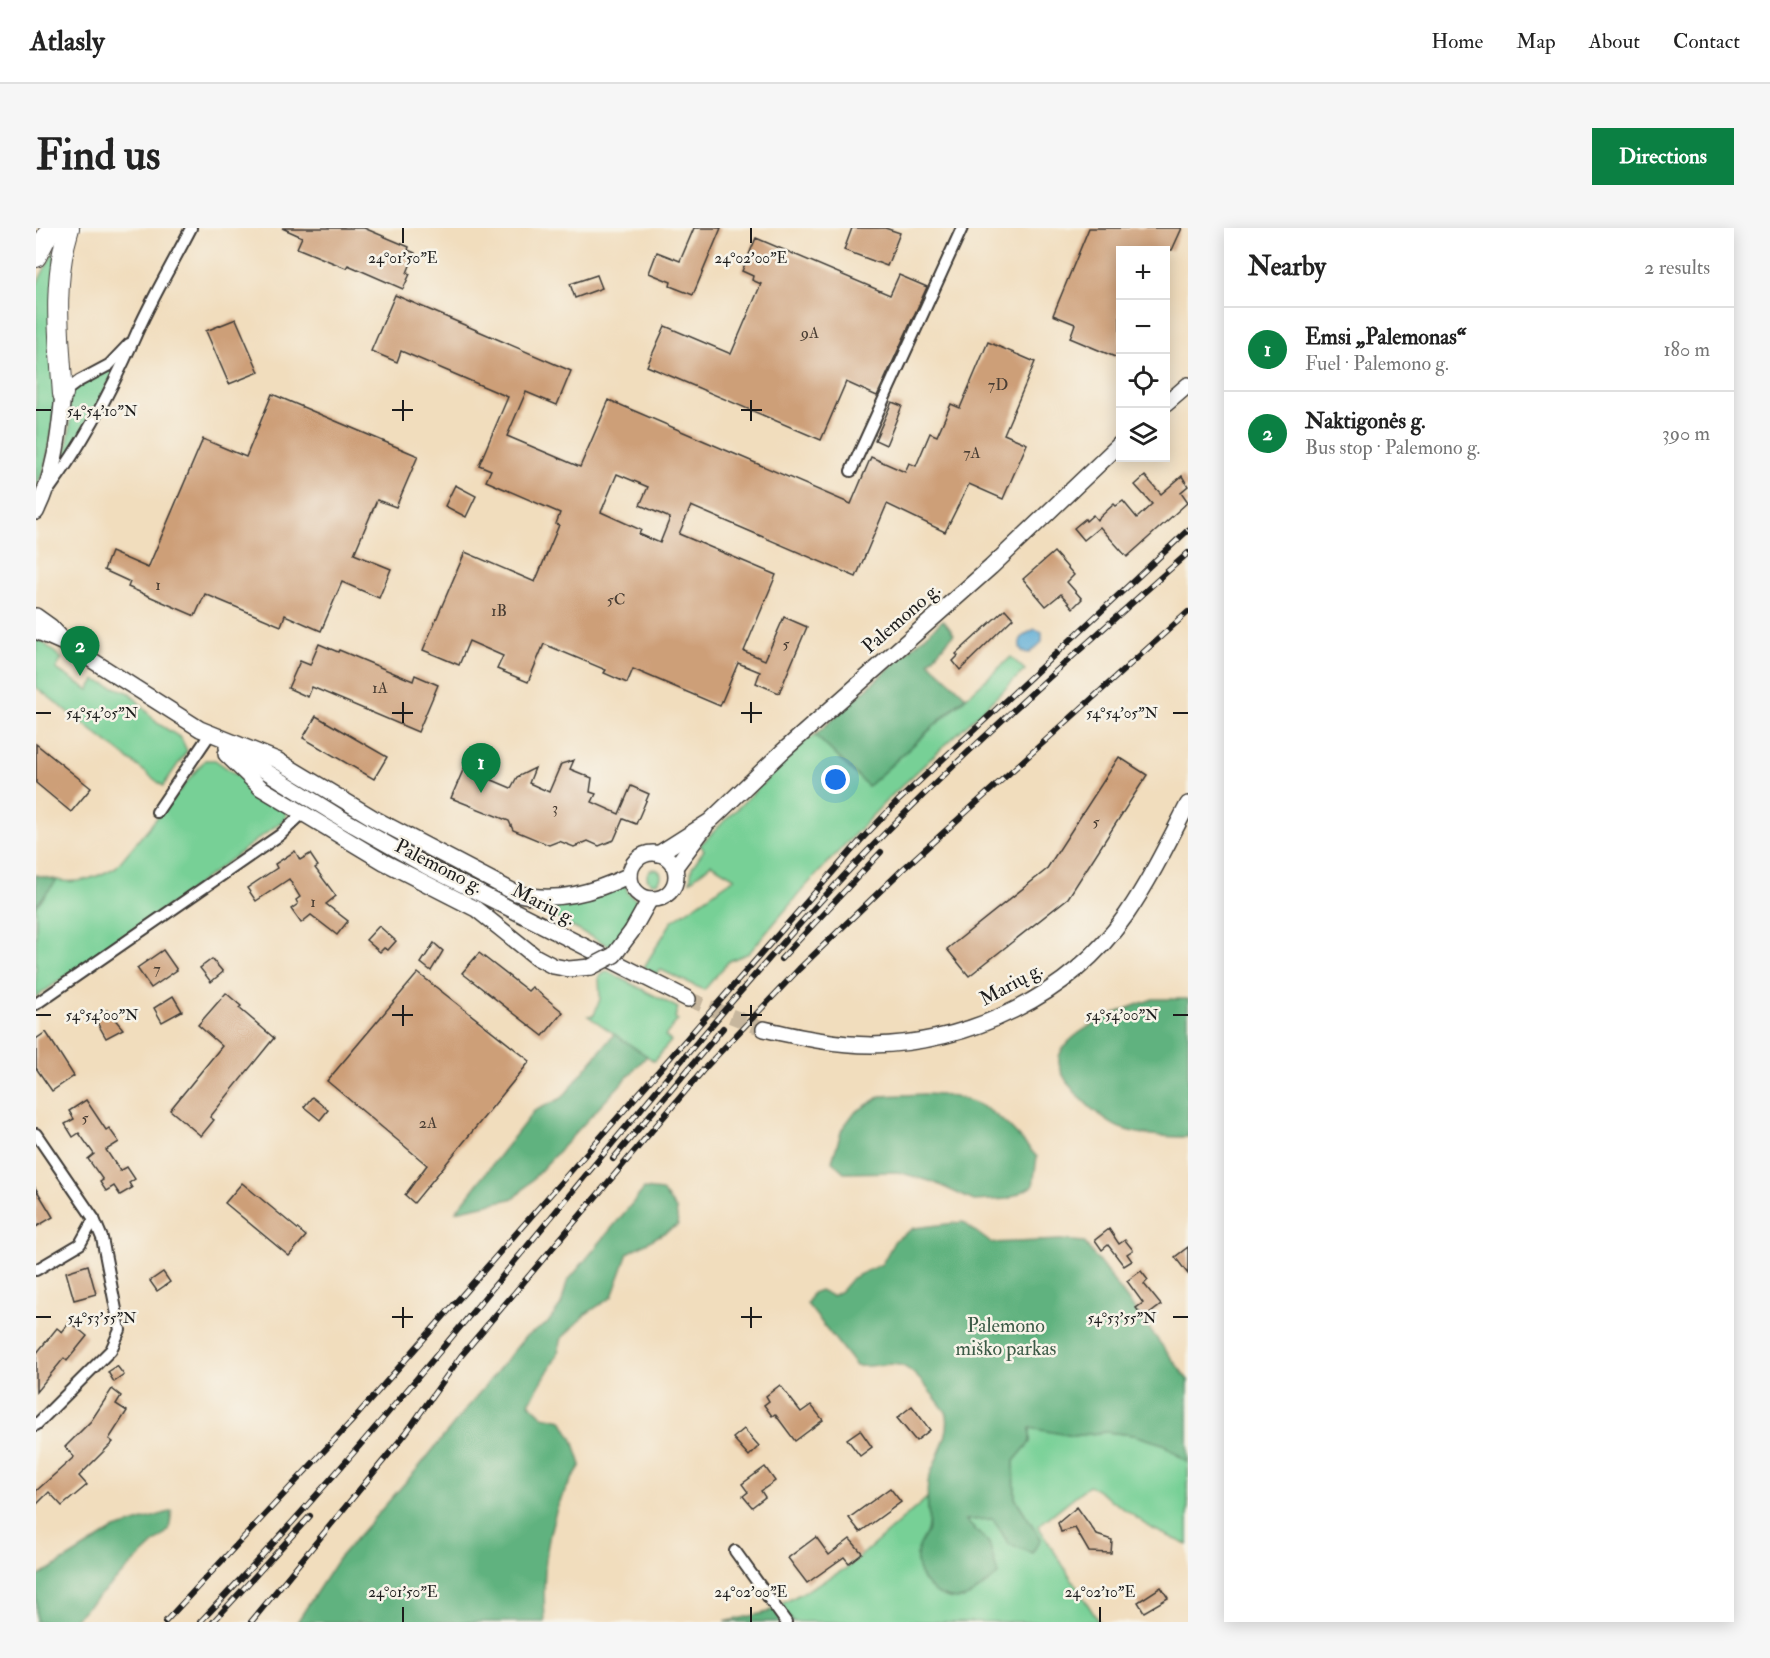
<!DOCTYPE html>
<html lang="en">
<head>
<meta charset="utf-8">
<style>
  body { margin:0; font-family:"IM FELL Double Pica",serif; background:#f6f6f6; color:#222 }
  .controls { position:absolute; right:18px; top:18px; display:grid; overflow:hidden; border-radius:0px; box-shadow:0 3px 15px #0003 }
  .controls button { width:54px; height:54px; display:grid; place-items:center; padding:0; border:0; border-bottom:2px solid #e0e0e0; background:#fff; color:#222; font:30px sans-serif }
  .you { position:absolute; left:800px; top:552px; width:21px; height:21px; margin:-15px; border:4px solid #fff; border-radius:50%; background:#1a73e8; box-shadow:0 0 0 9px #1a73e833 }
  .badge { display:grid; place-items:center; width:39px; height:39px; border-radius:50%; background:#0b8043; color:#fff; font-size:20px; font-weight:700 }
  .pin { position:absolute; translate:-50% -50px; filter:drop-shadow(0 2px 3px #0008) }
  .pin::after { content:''; position:absolute; top:32px; width:21px; height:18px; background:inherit; clip-path:polygon(0 0,100% 0,50% 100%) }
  .list { margin:0; padding:0; list-style:none }
  h2 { display:flex; justify-content:space-between; align-items:center; height:78px; margin:0; padding:0 24px; font-size:26px }
  h2 small { font-size:20px; font-weight:400; color:#767676 }
  .list li { display:grid; grid-template-columns:39px 1fr auto; gap:18px; align-items:center; box-sizing:border-box; height:84px; padding:0 24px; border-top:2px solid #e0e0e0 }
  .list b { display:block; font-size:22px; white-space:nowrap }
  .list p { margin:0; font-size:20px; white-space:nowrap; color:#767676 }
  .list em { font-size:20px; font-style:normal; color:#767676 }
  .icon { flex:none; width:33px; height:33px; fill:none; stroke:currentColor; stroke-width:2; stroke-linecap:round; stroke-linejoin:round }
  .map { position:relative; flex:none; width:1152px; height:1394px; overflow:hidden; border-radius:0px }
  header { display:flex; align-items:center; gap:36px; box-sizing:border-box; height:84px; padding:0 30px; background:#fff; border-bottom:2px solid #e0e0e0 }
  header strong { font-size:28px }
  nav { display:flex; gap:33px; margin-inline-start:auto; font-size:21px }
  .intro { display:flex; align-items:center; justify-content:space-between; box-sizing:border-box; height:144px; padding:0 36px }
  h1 { margin:0; font-size:42px }
  .button { padding:15px 27px; border-radius:0px; background:#0b8043; color:#fff; font-size:21px; font-weight:700 }
  main { display:flex; gap:36px; padding:0 36px }
  aside { flex:1; background:#fff; border-radius:0px; box-shadow:0 3px 15px #0003 }
  .map>svg:first-child { display:block }
</style>
</head>
<body>
<header>
<strong>Atlasly</strong>
<nav><a>Home</a><a>Map</a><a>About</a><a>Contact</a></nav>
</header>
<div class="intro"><h1>Find us</h1><a class="button">Directions</a></div>
<main>
<div class="map">
<svg width="1152" height="1394" viewBox="0 0 1152 1394">
  <rect width="100%" height="100%" fill="#f7f3e8"/>
  <filter id="ink" filterUnits="userSpaceOnUse"><feTurbulence type="fractalNoise" baseFrequency=".0167" numOctaves="2"/><feDisplacementMap in="SourceGraphic" scale="12" xChannelSelector="R" yChannelSelector="G"/><feConvolveMatrix kernelMatrix="1 2 1 2 8 2 1 2 1" color-interpolation-filters="sRGB"/></filter>
  <filter id="wash" filterUnits="userSpaceOnUse"><feTurbulence type="fractalNoise" baseFrequency=".008" numOctaves="4" result="noise"/><feDisplacementMap in="SourceGraphic" scale="24" xChannelSelector="R" yChannelSelector="G"/><feGaussianBlur stdDeviation="1.35" result="paint"/><feColorMatrix in="noise" values="0 0 0 0 0 0 0 0 0 0 0 0 0 0 0 0 0 1.4 0 .05"/><feComposite in="paint" operator="in"/></filter>
  <g filter="url(#wash)">
    <rect width="100%" height="100%" fill="#f1ddbd"/>
    <g fill="#77d096" stroke="#4a7659" stroke-width="1.5">
      <path d="M19 20C20 88 29 200 0 261V58Z"/>
      <polygon points="86,132 31,231 29,231 34,200 33,166 40,158"/>
      <polygon points="0,408 26,431 20,441 53,462 59,452 94,465 121,495 145,510 151,523 127,558 0,459"/>
      <polygon points="975,429 989,442 852,571 768,660 713,725 693,733 668,762 625,742 620,746 608,739 636,693 699,650 675,636 654,653 656,639 668,622 664,617 770,513 779,507 832,558"/>
      <path d="M169 532H179L251 582 250 590 146 668 0 769V678L21 652C42 657 62 649 80 639Z"/>
      <circle cx="618" cy="648" r="7"/>
      <polygon points="589,656 592,665 603,674 577,720 479,670"/>
      <polygon points="571,743 642,780 639,790 642,792 629,808 635,813 618,833 552,788 558,787 564,771 563,748"/>
      <path d="M994 1199 1037 1208 1070 1204 1098 1207 1127 1216 1152 1235V1317L1117 1301 1053 1257 1002 1298 1063 1394H757L744 1377 811 1340 891 1270C893 1281 894 1291 891 1303 889 1310 883 1317 883 1324 883 1354 899 1371 928 1371V1292L957 1291 973 1316 1005 1311 979 1270 978 1233 994 1214Z"/>
    </g>
    <g fill="#61b27f" stroke="#3e674e" stroke-width="1.5">
      <polygon points="907,392 918,406 893,434 930,468 832,558 779,507"/>
      <polygon points="0,647 21,652 0,678"/>
      <path d="M1117 771H1152V909C1130 909 1106 908 1084 900 1065 893 1015 849 1024 826 1036 799 1091 780 1117 771Z"/>
      <polygon points="578,806 611,828 479,970 420,983 498,883 526,870"/>
      <path d="M889 866C948 867 964 888 1001 929L997 958 972 971 938 973 897 954 862 944 809 945 796 933 806 901 818 885 845 868Z"/>
      <path d="M608 961 626 963 640 981 642 997 592 1025 576 1069 551 1085 526 1110 521 1128 493 1175 507 1188 526 1192 537 1212 545 1237C537 1250 527 1264 522 1278 508 1316 507 1354 509 1394H261L302 1331 382 1240 489 1109 511 1096 525 1077 531 1054Z"/>
      <path d="M927 994 955 1015 1025 1012 1048 1014 1152 1152V1235L1127 1216 1098 1207 1070 1204 1037 1208 994 1200V1214L978 1233 979 1270 1005 1311 996 1325 973 1316 957 1291 929 1292 953 1315 962 1347C940 1363 928 1380 901 1365 887 1357 877 1338 882 1322 884 1314 890 1308 892 1301 895 1284 888 1267 893 1250 899 1231 917 1203 910 1184 900 1172 878 1139 863 1137 849 1134 834 1140 820 1138L771 1076 776 1065 784 1062 796 1068 805 1063 816 1050 846 1036 859 1012 878 1000Z"/>
      <polygon points="136,1283 133,1302 35,1394 0,1394 0,1350 79,1301"/>
      <polygon points="744,1377 757,1394 688,1394 732,1384"/>
    </g>
    <path fill="#5bacd6" stroke="#3c6479" stroke-width="1.5" d="M999 401 1006 404V414L994 425 986 424C979 411 989 406 999 401Z"/>
    <g id="blocks">
      <g fill="#cd9f78" fill-rule="evenodd">
        <polygon points="246,0 328,0 373,19 372,22 379,25 371,45 374,46 367,61 312,37 310,40 261,20 266,9"/>
        <polygon points="658,0 685,0 657,67 634,58 635,54 613,45 621,24 644,33"/>
        <polygon points="816,0 849,0 864,5 851,38 808,22"/>
        <polygon points="1053,0 1146,0 1136,22 1084,22 1084,131 1034,110 1039,96 1017,87"/>
        <polygon points="720,10 854,67 863,47 891,59 841,168 810,154 785,212 611,138 629,98 695,126 725,56 716,52 717,48 706,43"/>
        <polygon points="561,47 566,60 539,70 534,56"/>
        <path d="M359 67 535 143 521 177 490 164 471 208 544 239 573 172 815 276 835 229 869 244 873 235 880 238 894 205 901 208 915 176 924 180 952 114 999 134 968 206 991 216 967 271 933 256 909 304 851 276 820 349 655 278 643 306 740 347 708 423 729 432 748 389 771 399 743 465 720 455 724 444 702 435 684 478 597 441 591 455 568 445 570 442 508 416 492 454 461 441 467 428 433 413 423 437 387 422 429 324 499 354 523 297 520 296 524 285 450 253 455 242 443 237 472 169 365 123 361 134 335 123ZM581 246 612 259 604 277 634 290 624 315 603 306 605 302 565 284Z"/>
        <polygon points="200,91 223,144 193,156 170,103"/>
        <polygon points="236,166 382,228 360,279 341,272 318,326 355,341 343,370 306,354 285,403 249,387 245,398 169,366 159,388 92,359 94,354 68,342 75,324 112,340 167,211 210,229"/>
        <polygon points="856,174 866,178 850,217 839,212"/>
        <polygon points="1109,248 1125,266 1146,248 1152,258 1145,264 1152,274 1091,329 1064,299 1048,312 1038,300 1049,291 1050,293 1057,287 1061,292 1078,276 1080,278 1087,273 1101,290 1116,276 1099,257"/>
        <polygon points="419,257 440,268 430,289 409,278"/>
        <polygon points="1018,324 1038,347 1031,354 1046,371 1037,380 1025,366 1010,378 987,351"/>
        <polygon points="969,381 977,390 924,442 917,433 922,428 920,426"/>
        <polygon points="283,416 302,424 303,422 377,453 379,447 402,457 382,504 276,459 272,469 252,460 264,433 274,437"/>
        <polygon points="280,488 351,529 338,551 267,510"/>
        <polygon points="0,516 55,560 35,584 0,555"/>
        <polygon points="1083,529 1111,547 1032,670 933,748 911,721 1010,642"/>
        <polygon points="538,532 534,541 556,550 554,564 560,566 556,574 583,586 595,558 613,566 600,596 587,591 578,612 563,618 552,613 538,619 523,613 513,617 477,602 473,593 415,570 428,540 475,560 481,549 499,540 493,555 513,564 525,536"/>
        <polygon points="259,623 264,632 274,626 282,638 279,640 300,668 290,676 312,693 301,707 275,687 265,695 255,681 262,676 260,672 264,669 253,651 220,673 211,660 241,640 239,636"/>
        <polygon points="343,698 360,713 352,722 348,720 344,724 330,712"/>
        <polygon points="398,715 407,723 395,743 385,735"/>
        <polygon points="127,722 141,742 115,760 101,740"/>
        <polygon points="443,725 492,763 496,759 527,784 507,808 426,745"/>
        <polygon points="176,731 187,744 175,754 164,740"/>
        <polygon points="382,745 494,833 378,975 369,967 391,937 291,853"/>
        <polygon points="190,765 205,778 203,780 238,810 174,889 178,892 165,908 134,882 186,818 162,797"/>
        <polygon points="137,768 146,783 126,794 118,780"/>
        <polygon points="71,782 87,801 70,810 58,789"/>
        <polygon points="10,804 38,848 16,863 0,840 0,811"/>
        <polygon points="276,869 292,882 284,892 268,879"/>
        <polygon points="50,872 70,902 73,900 83,914 70,922 84,943 91,939 99,951 93,955 96,960 84,967 78,958 70,963 64,954 67,952 52,931 58,926 43,905 37,909 29,896 38,891 33,883"/>
        <polygon points="206,955 270,1008 253,1028 189,975"/>
        <polygon points="0,961 17,989 0,999"/>
        <polygon points="1073,1001 1083,1016 1089,1012 1097,1022 1091,1026 1096,1033 1088,1038 1072,1017 1066,1022 1059,1012"/>
        <polygon points="1152,1019 1152,1046 1139,1029"/>
        <polygon points="52,1037 60,1066 38,1072 30,1044"/>
        <polygon points="1105,1043 1112,1052 1108,1056 1125,1077 1108,1090 1100,1080 1107,1075 1091,1053"/>
        <polygon points="127,1044 134,1054 121,1063 114,1053"/>
        <polygon points="34,1094 51,1108 31,1133 28,1130 0,1164 0,1126 21,1100 26,1104"/>
        <polygon points="81,1138 88,1147 78,1154 72,1144"/>
        <polygon points="744,1157 765,1184 775,1177 787,1192 759,1213 739,1186 736,1188 728,1177 733,1173 730,1168"/>
        <polygon points="76,1161 85,1168 80,1176 91,1183 73,1211 77,1214 43,1248 51,1257 26,1278 13,1264 0,1277 0,1263 38,1229 29,1219 55,1193"/>
        <polygon points="876,1178 894,1202 880,1213 861,1190"/>
        <polygon points="708,1201 723,1218 713,1228 697,1210"/>
        <polygon points="824,1202 836,1219 824,1228 811,1211"/>
        <polygon points="729,1239 739,1253 725,1263 729,1269 716,1279 707,1268 712,1264 706,1256"/>
        <polygon points="854,1260 865,1274 824,1304 813,1290"/>
        <polygon points="1041,1279 1061,1307 1076,1312 1075,1325 1053,1324 1039,1300 1025,1304 1022,1295"/>
        <polygon points="780,1309 793,1327 814,1311 826,1325 813,1335 808,1329 771,1355 752,1330"/>
        <polygon points="1125,1359 1132,1370 1108,1384 1102,1374"/>
      </g>
    </g>
  </g>
  <g filter="url(#ink)">
    <use href="#blocks" fill-opacity="0" stroke="#3c3934" stroke-width="1.5"/>
    <g fill="none" stroke-linecap="round" stroke-linejoin="round">
      <polyline stroke="#c6b69d" stroke-width="15" stroke-dasharray="15 8" stroke-linecap="butt" points="652,771 728,801"/>
      <defs>
        <g id="street">
          <polyline points="27,165 43,153 73,137 93,116"/>
          <polyline points="815,243 926,0"/>
          <path d="M14 260C48 214 75 163 98 111 114 73 136 37 155 0"/>
          <polyline points="121,584 172,509"/>
          <polyline points="0,776 244,607 266,586"/>
          <polyline points="0,906 58,991 66,1010 84,1102 75,1122 0,1197"/>
          <polyline points="0,1042 44,1016 58,991"/>
          <polyline points="699,1323 750,1394"/>
        </g>
        <g id="secondary">
          <polyline points="1130,176 1152,157"/>
          <path d="M0 284C19 245 23 208 27 166"/>
          <polyline points="0,388 14,398 30,415"/>
          <path d="M0 403 32 417 164 501 241 532 339 591 480 665C520 676 558 664 594 647"/>
          <polyline points="191,519 305,590 390,638 652,771"/>
          <polyline points="190,526 225,560 348,634 440,681 500,729 517,738 533,741 555,739"/>
          <circle cx="617" cy="648" r="23"/>
          <polyline points="622,626 674,593 747,523 955,339 1084,216"/>
          <polyline points="639,639 669,599"/>
          <polyline points="596,703 614,671"/>
          <path d="M728 801C763 809 799 817 836 817 933 815 1033 769 1090 687 1114 652 1133 613 1152 576"/>
        </g>
        <g id="highway">
          <polyline points="0,29 15,0"/>
          <path d="M27 166C23 109 16 55 33 0"/>
        </g>
      </defs>
      <use href="#street" stroke="#3c3934" stroke-width="14"/>
      <use href="#secondary" stroke="#3c3934" stroke-width="18"/>
      <use href="#highway" stroke="#3c3934" stroke-width="22"/>
      <use href="#street" stroke="#fff" stroke-width="10"/>
      <use href="#secondary" stroke="#fff" stroke-width="15"/>
      <use href="#highway" stroke="#fff" stroke-width="20"/>
      <defs>
        <g id="rail">
          <polyline points="745,731 845,624"/>
          <polyline points="577,931 687,800"/>
          <polyline points="129,1394 315,1194 824,613 862,573 1152,302"/>
          <path d="M164 1394C382 1166 569 912 780 678 895 551 1025 439 1152 325"/>
          <polyline points="177,1394 274,1288"/>
          <polyline points="215,1394 370,1205 425,1128 669,840 763,741 866,642 1152,384"/>
        </g>
      </defs>
      <use href="#rail" stroke="#1c1c1c" stroke-width="6"/>
      <use href="#rail" stroke="#f7f3e8" stroke-width="4" stroke-dasharray="11" stroke-linecap="butt"/>
      <defs>
        <polyline id="secondary-bridge" points="555,739 578,727 596,703"/>
      </defs>
      <use href="#secondary-bridge" stroke="#3c3934" stroke-width="18" stroke-linecap="butt"/>
      <use href="#secondary-bridge" stroke="#fff" stroke-width="15"/>
    </g>
  </g>
  <path fill="none" stroke="#1c1c1c" stroke-width="2" d="M367 0V15M715 0V15M367 172V193M715 172V193M0 182H15M356 182H377M705 182H726M367 474V495M715 474V495M0 485H15M356 485H377M705 485H726M1137 485H1152M367 777V798M715 777V798M0 787H15M356 787H377M705 787H726M1137 787H1152M367 1079V1100M715 1079V1100M0 1089H15M356 1089H377M705 1089H726M1137 1089H1152M367 1379V1394M715 1379V1394M1064 1379V1394"/>
  <g text-anchor="middle" dominant-baseline="central" stroke-width="5" stroke-linejoin="round" paint-order="stroke">
    <g font-size="16" fill="#483d33">
      <text x="774" y="105">9A</text>
      <text x="962" y="157">7D</text>
      <text x="936" y="225">7A</text>
      <text x="122" y="357">1</text>
      <text x="580" y="372">5C</text>
      <text x="463" y="383">1B</text>
      <text x="750" y="416">5</text>
      <text x="344" y="460">1A</text>
      <text x="519" y="580">3</text>
      <text x="1060" y="594">5</text>
      <text x="277" y="674">1</text>
      <text x="121" y="741">7</text>
      <text x="49" y="890">5</text>
      <text x="392" y="895">2A</text>
    </g>
    <g font-size="20" fill="#1c1c1c" stroke="#f7f3e8">
      <text transform="translate(865 390) rotate(-41)">Palemono g.</text>
      <text transform="translate(403 638) rotate(27)">Palemono g.</text>
      <text transform="translate(508 676) rotate(27)">Marių g.</text>
      <text transform="translate(975 756) rotate(-29)">Marių g.</text>
    </g>
    <g font-size="20" fill="#3c5b47" stroke="#f7f3e8">
      <text x="970" y="1097">Palemono<tspan x="970" dy="23">miško parkas</tspan></text>
    </g>
  </g>
  <g font-size="15" text-anchor="middle" fill="#1c1c1c" stroke="#f7f3e8" stroke-width="5" stroke-linejoin="round" paint-order="stroke">
    <text x="367" y="35">24°01'50"E</text>
    <text x="715" y="35">24°02'00"E</text>
    <text x="66" y="188">54°54'10"N</text>
    <text x="66" y="490">54°54'05"N</text>
    <text x="1086" y="490">54°54'05"N</text>
    <text x="66" y="792">54°54'00"N</text>
    <text x="1086" y="792">54°54'00"N</text>
    <text x="66" y="1095">54°53'55"N</text>
    <text x="1086" y="1095">54°53'55"N</text>
    <text x="367" y="1369">24°01'50"E</text>
    <text x="715" y="1369">24°02'00"E</text>
    <text x="1064" y="1369">24°02'10"E</text>
  </g>
</svg>
<div class="controls">
<button>+</button>
<button>−</button>
<button><svg class="icon" aria-label="locate" viewBox="0 0 24 24"><circle cx="12" cy="12" r="6"/><path d="M12 2v4M12 18v4M2 12h4M18 12h4"/></svg></button>
<button><svg class="icon" aria-label="layers" viewBox="0 0 24 24"><path d="M12 4l9 5-9 5-9-5zM3 14l9 5 9-5"/></svg></button>
</div>
<div class="you"></div>
<div class="pin badge" style="left:445px;top:565px">1</div>
<div class="pin badge" style="left:44px;top:448px">2</div>
</div>
<aside>
<h2>Nearby<small>2 results</small></h2>
<ul class="list">
<li><span class="badge">1</span><div><b>Emsi „Palemonas“</b><p>Fuel · Palemono g.</p></div><em>180 m</em></li>
<li><span class="badge">2</span><div><b>Naktigonės g.</b><p>Bus stop · Palemono g.</p></div><em>390 m</em></li>
</ul>
</aside>
</main>
</body>
</html>
